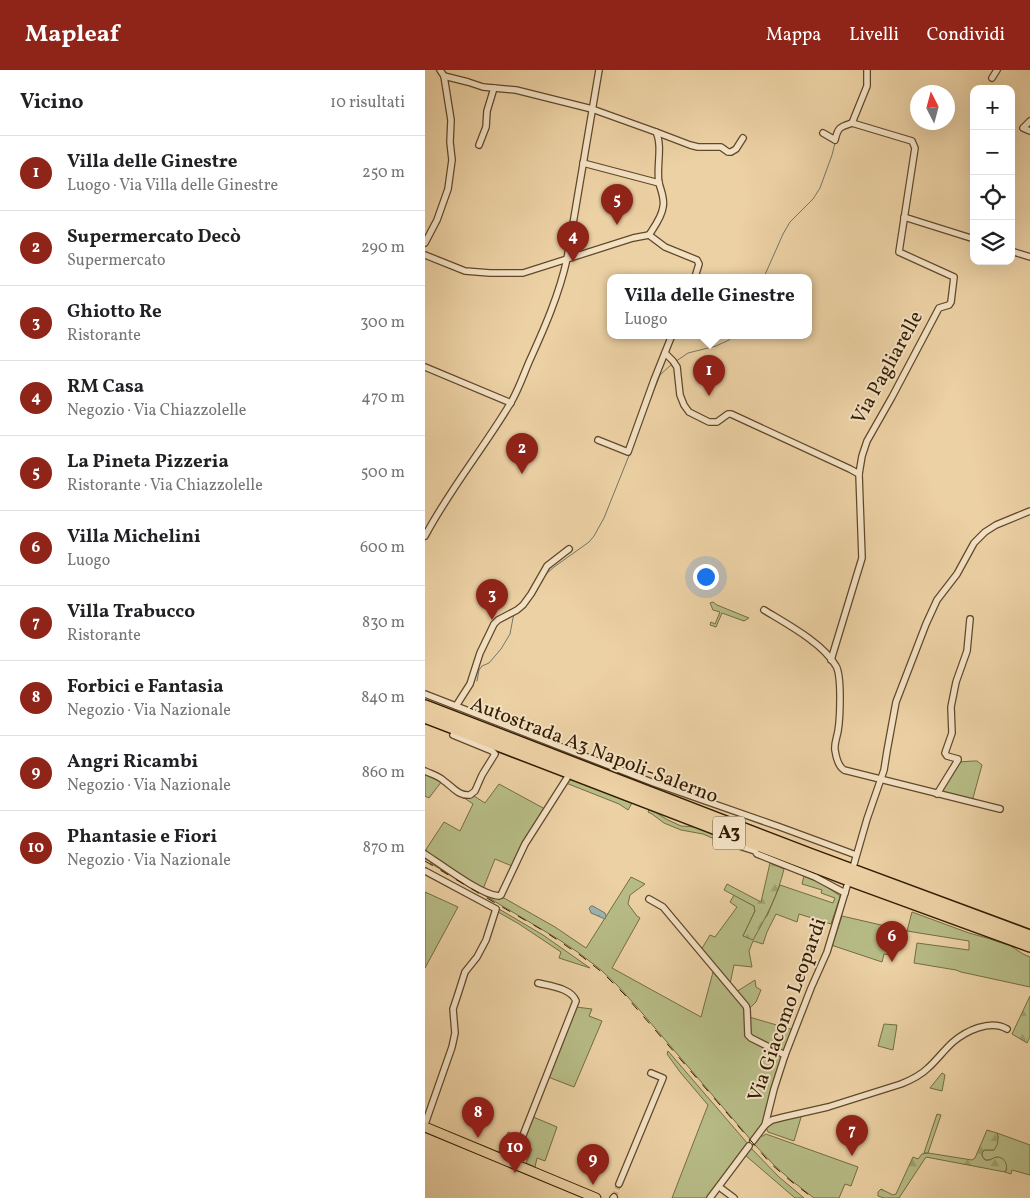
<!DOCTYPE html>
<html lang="it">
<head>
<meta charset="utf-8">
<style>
  body { margin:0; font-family:Vollkorn,serif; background:#f6f6f6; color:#202124 }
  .controls { position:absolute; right:15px; top:15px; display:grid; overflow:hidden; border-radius:10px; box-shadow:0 5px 20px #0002 }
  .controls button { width:45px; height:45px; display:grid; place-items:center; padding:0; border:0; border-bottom:1px solid #e0e0e0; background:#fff; color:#202124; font:25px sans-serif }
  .compass { position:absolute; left:485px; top:15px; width:45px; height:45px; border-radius:50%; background:#fff; box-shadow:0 5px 20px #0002; rotate:354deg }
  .you { position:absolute; left:280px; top:506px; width:18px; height:18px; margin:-12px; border:4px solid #fff; border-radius:50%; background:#1a73e8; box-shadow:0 0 0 8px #1a73e833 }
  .badge { display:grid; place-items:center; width:32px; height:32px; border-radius:50%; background:#8f2418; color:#fff; font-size:16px; font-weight:700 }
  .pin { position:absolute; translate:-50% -41px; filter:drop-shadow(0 1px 2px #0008) }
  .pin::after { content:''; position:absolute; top:26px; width:18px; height:15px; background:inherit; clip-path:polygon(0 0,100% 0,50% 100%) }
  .popup { position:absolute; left:182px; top:204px; width:205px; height:65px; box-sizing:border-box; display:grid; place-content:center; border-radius:10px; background:#fff; filter:drop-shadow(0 1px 4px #0005); font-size:16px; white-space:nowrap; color:#757577 }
  .popup b { font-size:19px; color:#202124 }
  .popup::after { content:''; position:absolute; left:50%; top:100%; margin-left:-10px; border:10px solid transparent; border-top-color:#fff }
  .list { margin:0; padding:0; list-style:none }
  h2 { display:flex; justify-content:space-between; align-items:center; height:65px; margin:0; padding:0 20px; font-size:21px }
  h2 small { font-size:16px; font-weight:400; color:#757577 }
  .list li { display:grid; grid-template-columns:32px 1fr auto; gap:15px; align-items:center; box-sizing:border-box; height:75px; padding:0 20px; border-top:1px solid #e0e0e0 }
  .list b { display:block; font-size:19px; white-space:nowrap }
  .list p { margin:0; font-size:16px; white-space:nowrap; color:#757577 }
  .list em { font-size:16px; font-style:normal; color:#757577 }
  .icon { flex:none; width:28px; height:28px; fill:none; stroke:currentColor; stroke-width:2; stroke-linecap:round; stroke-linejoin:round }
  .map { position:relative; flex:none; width:605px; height:1128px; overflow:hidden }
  header { display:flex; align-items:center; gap:30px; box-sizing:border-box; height:70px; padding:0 25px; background:#8f2418; color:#fff }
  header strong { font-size:24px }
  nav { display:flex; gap:28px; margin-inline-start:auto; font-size:18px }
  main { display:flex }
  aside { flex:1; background:#fff }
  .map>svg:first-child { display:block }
</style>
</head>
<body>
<header>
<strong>Mapleaf</strong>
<nav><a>Mappa</a><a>Livelli</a><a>Condividi</a></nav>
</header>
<main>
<aside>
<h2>Vicino<small>10 risultati</small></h2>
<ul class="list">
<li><span class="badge">1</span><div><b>Villa delle Ginestre</b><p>Luogo · Via Villa delle Ginestre</p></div><em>250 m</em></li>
<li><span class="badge">2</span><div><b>Supermercato Decò</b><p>Supermercato</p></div><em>290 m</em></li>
<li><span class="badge">3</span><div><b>Ghiotto Re</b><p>Ristorante</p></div><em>300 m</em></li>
<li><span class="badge">4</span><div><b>RM Casa</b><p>Negozio · Via Chiazzolelle</p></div><em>470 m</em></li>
<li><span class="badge">5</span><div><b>La Pineta Pizzeria</b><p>Ristorante · Via Chiazzolelle</p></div><em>500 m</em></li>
<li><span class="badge">6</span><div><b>Villa Michelini</b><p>Luogo</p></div><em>600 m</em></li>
<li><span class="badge">7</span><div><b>Villa Trabucco</b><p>Ristorante</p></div><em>830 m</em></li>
<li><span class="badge">8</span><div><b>Forbici e Fantasia</b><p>Negozio · Via Nazionale</p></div><em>840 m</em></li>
<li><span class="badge">9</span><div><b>Angri Ricambi</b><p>Negozio · Via Nazionale</p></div><em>860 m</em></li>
<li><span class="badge">10</span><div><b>Phantasie e Fiori</b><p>Negozio · Via Nazionale</p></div><em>870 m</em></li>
</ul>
</aside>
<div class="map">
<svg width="605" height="1128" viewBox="0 0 605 1128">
  <defs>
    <pattern id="forest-firs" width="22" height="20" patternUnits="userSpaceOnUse" patternTransform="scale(1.25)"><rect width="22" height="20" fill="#b7bc86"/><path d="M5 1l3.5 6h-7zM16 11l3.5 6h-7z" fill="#9ea172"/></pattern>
    <pattern id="water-ripples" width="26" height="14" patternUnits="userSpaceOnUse" patternTransform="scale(1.25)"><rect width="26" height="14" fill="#9db4b1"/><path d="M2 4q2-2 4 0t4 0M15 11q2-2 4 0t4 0" fill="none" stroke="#81928e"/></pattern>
  </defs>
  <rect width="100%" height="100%" fill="#ecd1a4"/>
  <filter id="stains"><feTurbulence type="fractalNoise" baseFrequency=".004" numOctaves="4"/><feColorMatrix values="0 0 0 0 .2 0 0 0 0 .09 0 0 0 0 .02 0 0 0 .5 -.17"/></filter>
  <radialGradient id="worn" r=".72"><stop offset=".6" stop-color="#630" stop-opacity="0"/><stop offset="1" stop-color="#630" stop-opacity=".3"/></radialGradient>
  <g fill="#b7bc86" stroke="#746c43">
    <polygon points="288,532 292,535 324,548 319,551 297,543 291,557 285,555 286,552 290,554 295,542 288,540 285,533"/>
    <polygon points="548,691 552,691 557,695 548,728 545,730 518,723 517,720 534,692"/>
    <polygon points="0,703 17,711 4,728 0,726"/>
    <polygon points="144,708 207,733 203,740 194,734 141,713"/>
    <polygon points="74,714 120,739 87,796 70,789 58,819 0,783 0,781 19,752 35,761 48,734 38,727 49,726 60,733"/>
    <polygon points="224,739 229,741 241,749 256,756 270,757 294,767 294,771 278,764 256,760 239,753 227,744 223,742"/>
    <polygon points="0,786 73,829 79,828 130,857 161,878 206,807 220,814 205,825 203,834 212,846 215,848 187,898 276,947 288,902 319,936 321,965 358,986 339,1054 326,1070 212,937 192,915 176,900 154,883 133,869 5,793 6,792 0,789"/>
    <polygon points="379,806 397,814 414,825 415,827 406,854 374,844 372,852 351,844 342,862 338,874 328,871 324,881 327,897 309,895 305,914 276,880 285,865 290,867 312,837 305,832 309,825 329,836 330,841 318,866 342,846 355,815 408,833 410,828 396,823 397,820 377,814"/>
    <polygon points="0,822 33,837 0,898"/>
    <polygon points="74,839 118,865 165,898 134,888 136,882 94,854 73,842"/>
    <polygon points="487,842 544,863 562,868 586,876 598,884 605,887 605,917 536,902 531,900 489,893 492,873 544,880 544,871 482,861 479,872 470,871 466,885 459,884 457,892 406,875 408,873 417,846 482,861"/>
    <polygon points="330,910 331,917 336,920 331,932 324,939 311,922"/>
    <polygon points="151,937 167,939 164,946 177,951 149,1017 123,1007"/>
    <polygon points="324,947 369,960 360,983 325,965"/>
    <polygon points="459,954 472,955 468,980 453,976"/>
    <polygon points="243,981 323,1074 283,1128 247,1128 283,1035 255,1002 242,984"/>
    <polygon points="517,1003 520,1005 517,1021 505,1018"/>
    <polygon points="377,1044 369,1071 343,1062 341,1057 349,1052"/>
    <polygon points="512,1044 516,1045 503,1083 499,1083"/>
    <polygon points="106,1046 132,1057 120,1091 112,1088 110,1097 101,1093 107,1079 95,1075"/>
    <polygon points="83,1062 95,1067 87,1087 74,1082"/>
    <polygon points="572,1063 605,1075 605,1105 587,1100 586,1104 580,1102 582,1099 572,1087 564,1090 560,1090 557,1086 557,1083 559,1080 569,1080 573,1067"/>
    <polygon points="341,1064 433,1097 426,1116 420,1114 414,1128 389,1128 367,1111 350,1096 328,1073 334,1066 338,1066"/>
    <polygon points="325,1077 354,1107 379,1128 370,1128 320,1085"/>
  </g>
  <g fill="url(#forest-firs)" stroke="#746c43">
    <path d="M345 793 359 799C353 825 341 847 328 870L318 866 330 841 329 836 299 820 302 814 336 832Z"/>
    <polygon points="605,926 605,967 602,973 587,964"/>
    <path d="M562 1060 572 1063C574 1069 573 1075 569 1080H559L557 1083V1086L560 1090C567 1091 566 1088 572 1087 580 1087 584 1096 580 1102L501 1087 474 1128H459L453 1126V1122L456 1119 468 1125 471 1124 488 1087 493 1089 497 1084 503 1083 547 1090 550 1088Z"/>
  </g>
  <polygon fill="url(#water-ripples)" stroke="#72776a" points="166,836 168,836 180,843 181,846 180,849 166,843 164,838"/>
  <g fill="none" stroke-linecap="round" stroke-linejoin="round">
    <g stroke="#72776a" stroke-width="1">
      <polyline points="339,207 358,164 365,152 388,129 395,118 407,85 410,73"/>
      <polyline points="250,292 263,283 291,276 304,270 310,265"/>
      <polyline points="215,356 235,305 247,294"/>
      <polyline points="110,523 121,504 129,497 164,472 169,466 179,448 205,383"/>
      <polyline points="52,611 54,600 57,596 64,593 76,579 85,564 88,548 89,545 97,540"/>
    </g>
    <polyline stroke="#c7ad83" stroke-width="5.5" stroke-dasharray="5.5 3" stroke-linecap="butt" points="189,1127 194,1114"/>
    <defs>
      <g id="minor">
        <path d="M15 0 19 6 43 12 58 17 91 20 167 39 231 62C238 76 231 98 234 113 236 121 240 129 238 137 237 147 229 157 224 165"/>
        <polyline points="567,8 572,0"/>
        <polyline points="605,51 598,58 605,61"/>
        <polyline points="427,53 442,16 442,0"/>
        <polyline points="231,62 265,75 273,77 296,77 303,82 306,82 311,79 318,68"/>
        <path d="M398 63 410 70C413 57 415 57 427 53"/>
        <polyline points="54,75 61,57 62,41 69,18"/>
        <polyline points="158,93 234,113"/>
        <polyline points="479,147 549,169"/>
        <polyline points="0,173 12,150 23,119 27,90 25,72 26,50 19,6"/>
        <polyline points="586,181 605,187"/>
        <polyline points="0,185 40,201 65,203 98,203 208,168 224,165 240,177 272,190 274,194 270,207"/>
        <polyline points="240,283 248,291 252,297 255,325 259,335 264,342 284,352 292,352 303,344 306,344 425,399 434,404"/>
        <polyline points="0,297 86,333"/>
        <polyline points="173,370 203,382 229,310 247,265"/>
        <path d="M0 466C25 419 58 379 85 334 93 321 98 306 104 292 119 259 134 225 142 189L174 0"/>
        <path d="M339 540C362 554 398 573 411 596 417 606 415 649 413 661 412 667 409 674 410 680 411 687 413 696 419 700L575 739"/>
        <polyline points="406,590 437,488 434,404 437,386 442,371 467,327 514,238 524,235 526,232 529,207 474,182 490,78 487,71 427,53"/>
        <polyline points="0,624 229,713 355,757 431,785"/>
        <polyline points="31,636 45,614 55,583 69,554 73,550 92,540 98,535 106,524 122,496 144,479"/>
        <path d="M0 701C6 704 14 706 19 711 28 717 33 726 45 725L50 721 57 705 70 684 67 681 28 665"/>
        <polyline points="512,724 533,690 533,689 522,686 520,683 527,663 526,637 531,612 542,581 545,549"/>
        <polyline points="295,770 330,781 332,784 390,807 420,823"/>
        <path d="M0 784C17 795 56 825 74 826L76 825 100 774 142 708"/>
        <polyline points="429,794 442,749 459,700 462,681 471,632 501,554 512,530 532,504 549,473 560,462 571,455 605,441"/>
        <polyline points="0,801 71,839 61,870 52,887 40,902 33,924 28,939 30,963 27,977 0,1054"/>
        <polyline points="224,829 238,837 321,936 322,939 323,965 326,968 360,985"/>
        <path d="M340 1055 347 1050 359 1047 403 1037 476 1014C486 1010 496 1005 503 998 512 990 519 980 528 972 541 961 565 949 582 959"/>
        <polyline points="328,1071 340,1055 349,1019 360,985 386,918 402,882 422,816"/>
        <path d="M91 1083 151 931C146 918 125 916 113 913"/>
        <polyline points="194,1114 238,1008 226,1003"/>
        <polyline points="297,1119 309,1128"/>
        <polyline points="188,1128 189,1127"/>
        <polyline points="285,1128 324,1076"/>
      </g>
      <polyline id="primary" points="0,1057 171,1128"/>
      <g id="motorway">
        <polyline points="0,636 384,784 605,866"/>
        <polyline points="0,647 419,808 605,876"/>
      </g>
    </defs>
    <use href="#minor" stroke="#604829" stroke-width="8"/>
    <use href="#primary" stroke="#321b00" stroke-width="11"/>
    <use href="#motorway" stroke="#321b00" stroke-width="14"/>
    <use href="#minor" stroke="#f3e1c4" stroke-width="5.5"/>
    <use href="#primary" stroke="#ecd1a4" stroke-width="9"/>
    <use href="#motorway" stroke="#ecd1a4" stroke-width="11"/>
    <polyline stroke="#321b00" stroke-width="1" stroke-dasharray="9 9" stroke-linecap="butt" points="0,791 72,834 119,861 155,885 178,903 199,924 346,1094 367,1112 388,1128"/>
  </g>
  <g text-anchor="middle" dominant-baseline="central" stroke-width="4" stroke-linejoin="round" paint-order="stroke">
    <rect fill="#f3e1c4" stroke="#6c563b" stroke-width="1" x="288" y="746.5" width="32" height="33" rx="4"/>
    <g font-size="19" font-weight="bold" fill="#321b00">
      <text x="304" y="763">A3</text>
    </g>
    <g font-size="20" fill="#321b00" stroke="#f3e1c4">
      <text transform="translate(463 298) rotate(-61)">Via Pagliarelle</text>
      <text transform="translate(169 681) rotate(21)">Autostrada A3 Napoli-Salerno</text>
      <text transform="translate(363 940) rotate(-70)">Via Giacomo Leopardi</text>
    </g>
  </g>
  <rect width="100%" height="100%" filter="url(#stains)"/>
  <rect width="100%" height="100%" fill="url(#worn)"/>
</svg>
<div class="controls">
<button>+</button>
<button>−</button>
<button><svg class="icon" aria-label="locate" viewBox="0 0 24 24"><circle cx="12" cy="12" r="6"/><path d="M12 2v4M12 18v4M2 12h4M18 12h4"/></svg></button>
<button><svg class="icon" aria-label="layers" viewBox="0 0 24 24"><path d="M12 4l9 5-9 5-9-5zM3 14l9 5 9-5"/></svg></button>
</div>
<svg class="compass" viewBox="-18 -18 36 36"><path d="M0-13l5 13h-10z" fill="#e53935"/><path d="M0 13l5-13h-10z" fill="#757577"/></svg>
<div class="you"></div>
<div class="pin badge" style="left:284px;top:326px">1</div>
<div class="popup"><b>Villa delle Ginestre</b>Luogo</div>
<div class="pin badge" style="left:97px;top:404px">2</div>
<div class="pin badge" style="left:67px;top:550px">3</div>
<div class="pin badge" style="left:148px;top:192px">4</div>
<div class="pin badge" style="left:192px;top:155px">5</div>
<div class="pin badge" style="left:467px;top:892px">6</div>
<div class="pin badge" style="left:427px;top:1086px">7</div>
<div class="pin badge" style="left:53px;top:1068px">8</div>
<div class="pin badge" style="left:168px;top:1115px">9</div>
<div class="pin badge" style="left:90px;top:1103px">10</div>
</div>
</main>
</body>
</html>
